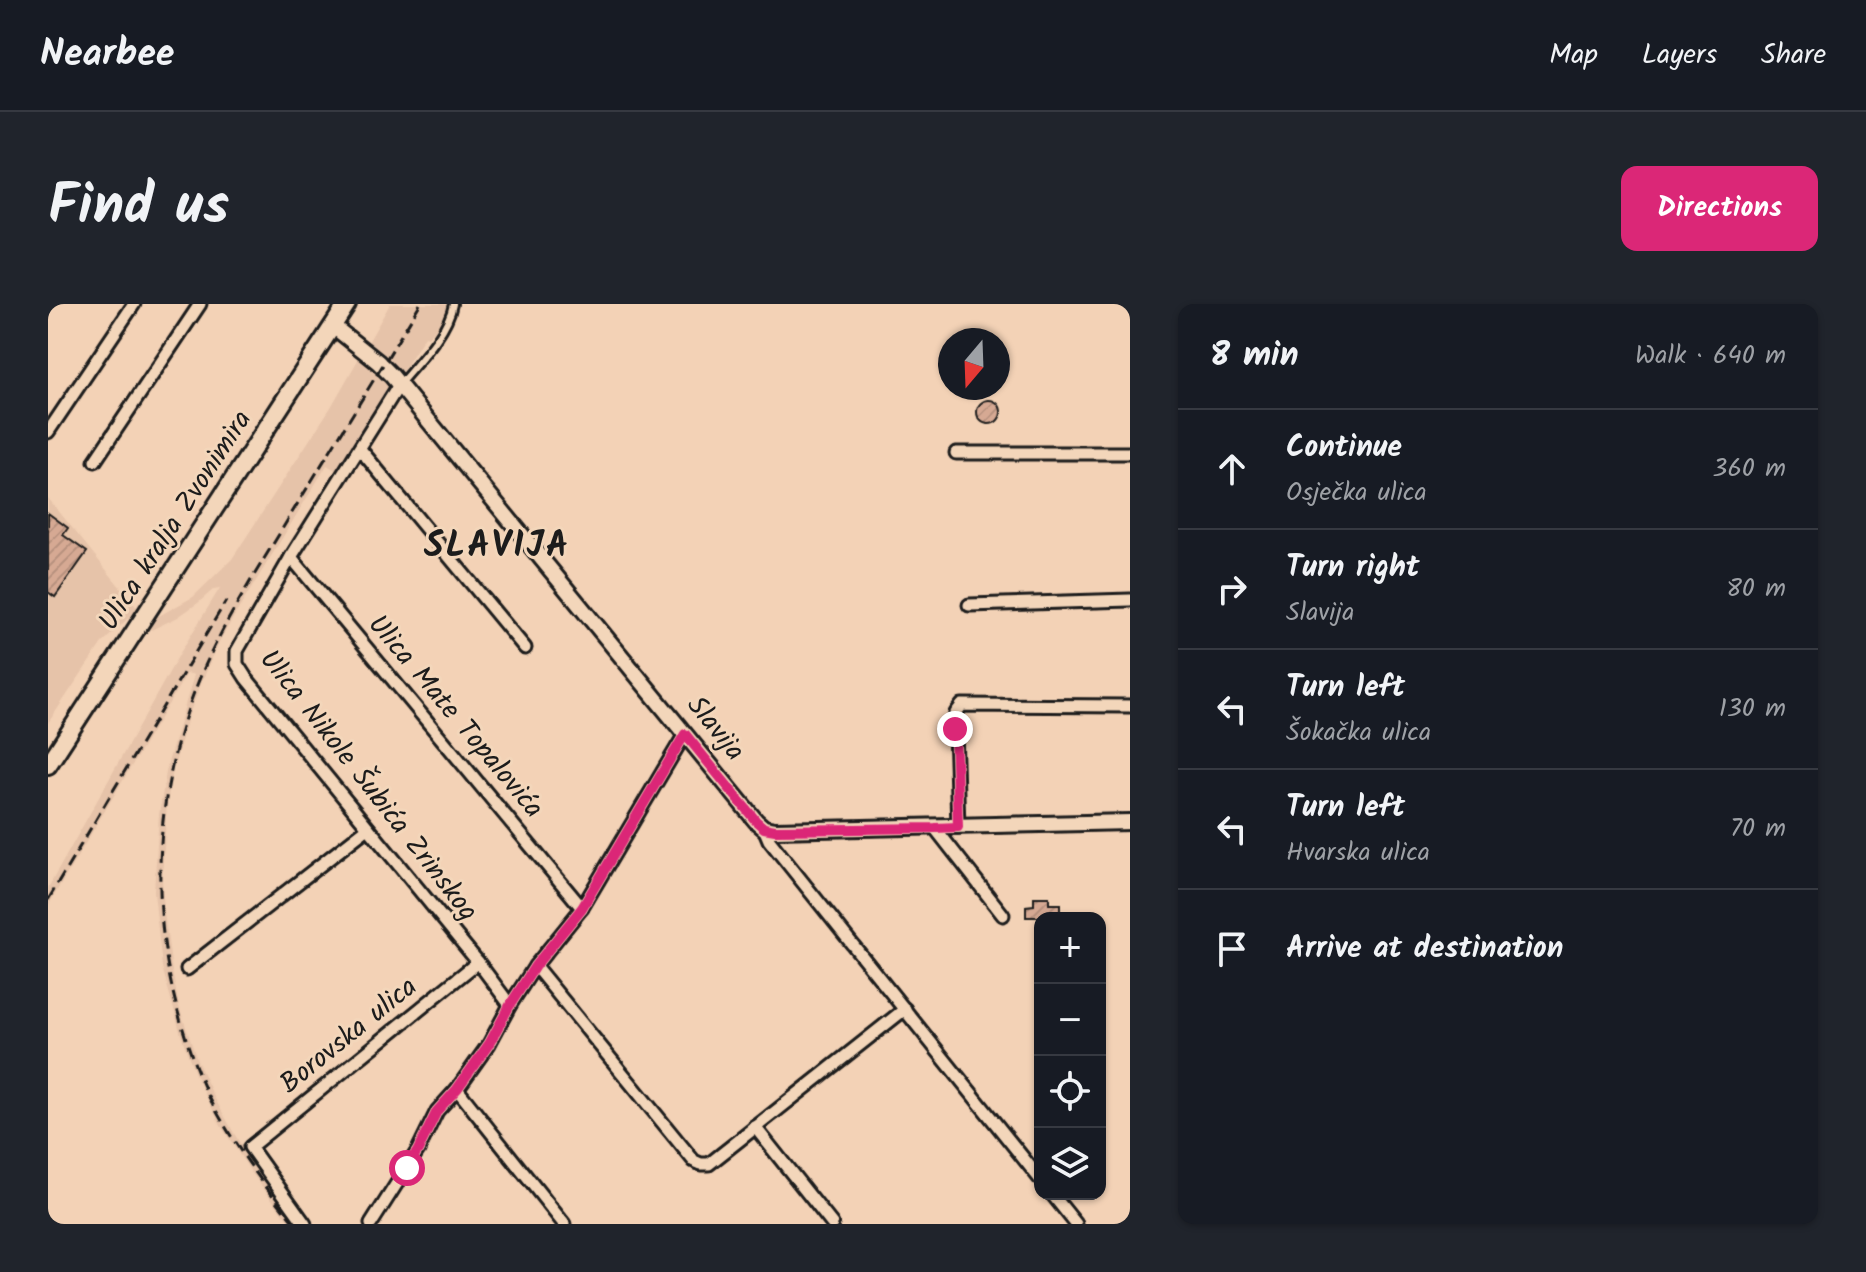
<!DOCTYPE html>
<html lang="en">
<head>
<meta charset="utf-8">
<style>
  body { margin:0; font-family:Kalam,sans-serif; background:#20242c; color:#f1f3f6 }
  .controls { position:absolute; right:24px; bottom:24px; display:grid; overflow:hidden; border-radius:16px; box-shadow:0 2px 6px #0004 }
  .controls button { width:72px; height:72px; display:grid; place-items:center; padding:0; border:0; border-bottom:2px solid #363941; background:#171b24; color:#f1f3f6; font:40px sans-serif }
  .compass { position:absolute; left:890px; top:24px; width:72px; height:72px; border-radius:50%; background:#171b24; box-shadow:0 2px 6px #0004; rotate:199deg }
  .stop { position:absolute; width:24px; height:24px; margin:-18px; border:6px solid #db2777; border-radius:50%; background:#fff }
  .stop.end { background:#db2777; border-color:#fff; box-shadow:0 2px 8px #0008 }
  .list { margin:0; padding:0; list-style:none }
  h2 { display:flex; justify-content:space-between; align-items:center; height:104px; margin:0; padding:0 32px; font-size:34px }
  h2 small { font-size:26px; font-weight:400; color:#9ea1a6 }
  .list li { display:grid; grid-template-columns:52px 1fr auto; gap:24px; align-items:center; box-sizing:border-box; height:120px; padding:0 32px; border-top:2px solid #363941 }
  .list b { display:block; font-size:30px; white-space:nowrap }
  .list p { margin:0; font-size:26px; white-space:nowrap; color:#9ea1a6 }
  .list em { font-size:26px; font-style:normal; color:#9ea1a6 }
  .icon { flex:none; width:44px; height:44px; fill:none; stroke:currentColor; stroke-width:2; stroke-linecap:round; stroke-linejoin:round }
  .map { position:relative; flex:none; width:1082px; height:920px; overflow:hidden; border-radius:16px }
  header { display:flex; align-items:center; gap:48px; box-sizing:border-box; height:112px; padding:0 40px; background:#171b24; border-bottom:2px solid #363941 }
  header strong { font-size:38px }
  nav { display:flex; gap:44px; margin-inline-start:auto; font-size:28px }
  .intro { display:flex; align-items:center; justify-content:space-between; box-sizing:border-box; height:192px; padding:0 48px }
  h1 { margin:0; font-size:56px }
  .button { padding:20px 36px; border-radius:16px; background:#db2777; color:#fff; font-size:28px; font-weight:700 }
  main { display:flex; gap:48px; padding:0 48px }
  aside { flex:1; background:#171b24; border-radius:16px; box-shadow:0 2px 6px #0004 }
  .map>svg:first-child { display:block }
</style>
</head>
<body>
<header>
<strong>Nearbee</strong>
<nav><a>Map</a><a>Layers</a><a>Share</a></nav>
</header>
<div class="intro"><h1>Find us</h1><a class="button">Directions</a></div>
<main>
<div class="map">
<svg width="1082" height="920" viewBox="0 0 1082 920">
  <defs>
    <pattern id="building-hatch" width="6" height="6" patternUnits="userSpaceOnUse" patternTransform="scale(2)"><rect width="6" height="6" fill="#d6a993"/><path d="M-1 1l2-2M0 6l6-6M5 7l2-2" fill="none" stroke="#b7917e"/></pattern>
  </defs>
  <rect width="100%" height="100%" fill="#f3d2b6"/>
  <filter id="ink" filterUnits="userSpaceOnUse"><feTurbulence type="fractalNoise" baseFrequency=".0125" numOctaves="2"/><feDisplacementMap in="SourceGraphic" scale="16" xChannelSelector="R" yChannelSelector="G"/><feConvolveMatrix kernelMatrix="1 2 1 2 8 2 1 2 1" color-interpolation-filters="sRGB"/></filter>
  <g filter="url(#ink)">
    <g fill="#e6c3a9">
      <polygon points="342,0 410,0 380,33 377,32 291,168 279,161 187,311 172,336 155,375 140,413 125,466 119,499 114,574 116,608 124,667 131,702 150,759 166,793 187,831 206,861 251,920 243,920 203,868 173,822 147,770 133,731 114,663 106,588 111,511 119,462 146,371 139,369 0,602 0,584 132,349 172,284 166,285 150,299 130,313 103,326 100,318 145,293 184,255 283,103"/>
      <polygon points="0,194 90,305 54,339 0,419"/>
    </g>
    <g fill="url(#building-hatch)" stroke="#1c1c1c" stroke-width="2">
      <circle cx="941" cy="108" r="12"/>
      <polygon points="0,209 20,224 15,231 39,248 7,293 0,288"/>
      <polygon points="986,593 1001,593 1001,600 1012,600 1012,613 978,613 978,602 986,601"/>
    </g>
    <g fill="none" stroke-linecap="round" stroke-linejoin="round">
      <defs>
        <path id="service" d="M351 81C369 59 400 29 405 0"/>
        <g id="minor">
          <polyline points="351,81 243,253 189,347 189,360 198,374 430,658 462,701"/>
          <polyline points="0,128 86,0"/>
          <polyline points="312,145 477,344"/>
          <polyline points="908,149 1082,149"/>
          <polyline points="47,157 152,0"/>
          <polyline points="243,253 534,604"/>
          <polyline points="921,301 1082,296"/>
          <polyline points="910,523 907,425 908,409 914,401 1082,402"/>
          <polyline points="716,524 721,536 992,875"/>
          <polyline points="887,524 955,611"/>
          <polyline points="487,662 646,857 653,860 661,860 857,705"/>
          <polyline points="139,665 320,524"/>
          <polyline points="409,785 516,920"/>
          <polyline points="707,823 784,920"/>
          <polyline points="1004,890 1028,920"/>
          <polyline points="257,920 202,843 430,658"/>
          <polyline points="323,920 370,846 389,807 409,785 441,740 462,701 487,662 534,604 637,430"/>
        </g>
        <polyline id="tertiary" points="285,22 330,58 344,72 708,517 716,524 727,526 1082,518"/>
        <polyline id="secondary" points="0,461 299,0"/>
      </defs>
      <use href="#service" stroke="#1c1c1c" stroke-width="12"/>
      <use href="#minor" stroke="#1c1c1c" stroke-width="17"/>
      <use href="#tertiary" stroke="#1c1c1c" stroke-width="20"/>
      <use href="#secondary" stroke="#1c1c1c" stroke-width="22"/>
      <use href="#service" stroke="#f3d6ba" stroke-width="6"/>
      <use href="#minor" stroke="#f3d6ba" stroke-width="11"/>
      <use href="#tertiary" stroke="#f3d6ba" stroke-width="14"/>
      <use href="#secondary" stroke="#f3d6ba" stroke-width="16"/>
      <g stroke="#1c1c1c" stroke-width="3" stroke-dasharray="12 6" stroke-linecap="butt">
        <polyline points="0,596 178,297"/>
        <path d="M247 920C215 880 185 840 162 795 149 770 140 742 132 715 99 602 107 480 153 371 177 315 211 264 242 212 285 142 329 71 372 0"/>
      </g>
    </g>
  </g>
  <g fill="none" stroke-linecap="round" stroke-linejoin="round" filter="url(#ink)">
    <polyline stroke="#db2777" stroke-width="10" points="359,864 370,846 389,807 409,785 441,740 462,701 487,662 534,604 637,430 708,517 716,524 727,526 887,524 910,523 907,425"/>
  </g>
  <g text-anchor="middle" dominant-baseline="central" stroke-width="6" stroke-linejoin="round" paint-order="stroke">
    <g font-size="28" fill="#1c1c1c" stroke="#f3d6ba">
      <text transform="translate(128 217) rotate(-57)">Ulica kralja Zvonimira</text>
      <text transform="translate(407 413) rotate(50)">Ulica Mate Topalovića</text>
      <text transform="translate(667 425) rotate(51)">Slavija</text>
      <text transform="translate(320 482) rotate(52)">Ulica Nikole Šubića Zrinskog</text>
      <text transform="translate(301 732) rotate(-39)">Borovska ulica</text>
    </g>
    <g font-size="36" font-weight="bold" letter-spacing="2" fill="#1c1c1c" stroke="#f3d6ba">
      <text x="449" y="242">SLAVIJA</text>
    </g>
  </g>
</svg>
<div class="controls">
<button>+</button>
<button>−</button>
<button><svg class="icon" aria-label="locate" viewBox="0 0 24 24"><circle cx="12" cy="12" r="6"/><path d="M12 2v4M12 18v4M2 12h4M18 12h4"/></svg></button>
<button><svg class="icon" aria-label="layers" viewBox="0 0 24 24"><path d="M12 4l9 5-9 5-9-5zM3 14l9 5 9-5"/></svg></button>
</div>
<svg class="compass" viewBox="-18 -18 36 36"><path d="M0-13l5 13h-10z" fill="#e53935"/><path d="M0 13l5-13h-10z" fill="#9ea1a6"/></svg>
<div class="stop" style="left:359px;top:864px"></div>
<div class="stop end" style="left:907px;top:425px"></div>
</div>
<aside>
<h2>8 min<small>Walk · 640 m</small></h2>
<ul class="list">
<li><svg class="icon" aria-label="ahead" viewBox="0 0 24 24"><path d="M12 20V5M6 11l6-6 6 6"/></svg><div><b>Continue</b><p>Osječka ulica</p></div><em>360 m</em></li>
<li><svg class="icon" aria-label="right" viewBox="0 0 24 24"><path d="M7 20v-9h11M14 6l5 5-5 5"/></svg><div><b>Turn right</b><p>Slavija</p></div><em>80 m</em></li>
<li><svg class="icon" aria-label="left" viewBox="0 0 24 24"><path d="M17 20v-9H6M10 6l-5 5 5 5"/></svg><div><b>Turn left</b><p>Šokačka ulica</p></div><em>130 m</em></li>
<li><svg class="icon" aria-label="left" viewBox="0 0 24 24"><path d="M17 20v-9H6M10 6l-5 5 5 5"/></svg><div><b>Turn left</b><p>Hvarska ulica</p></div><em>70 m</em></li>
<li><svg class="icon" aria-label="arrive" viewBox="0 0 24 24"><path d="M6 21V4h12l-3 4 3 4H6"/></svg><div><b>Arrive at destination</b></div></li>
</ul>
</aside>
</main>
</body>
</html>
